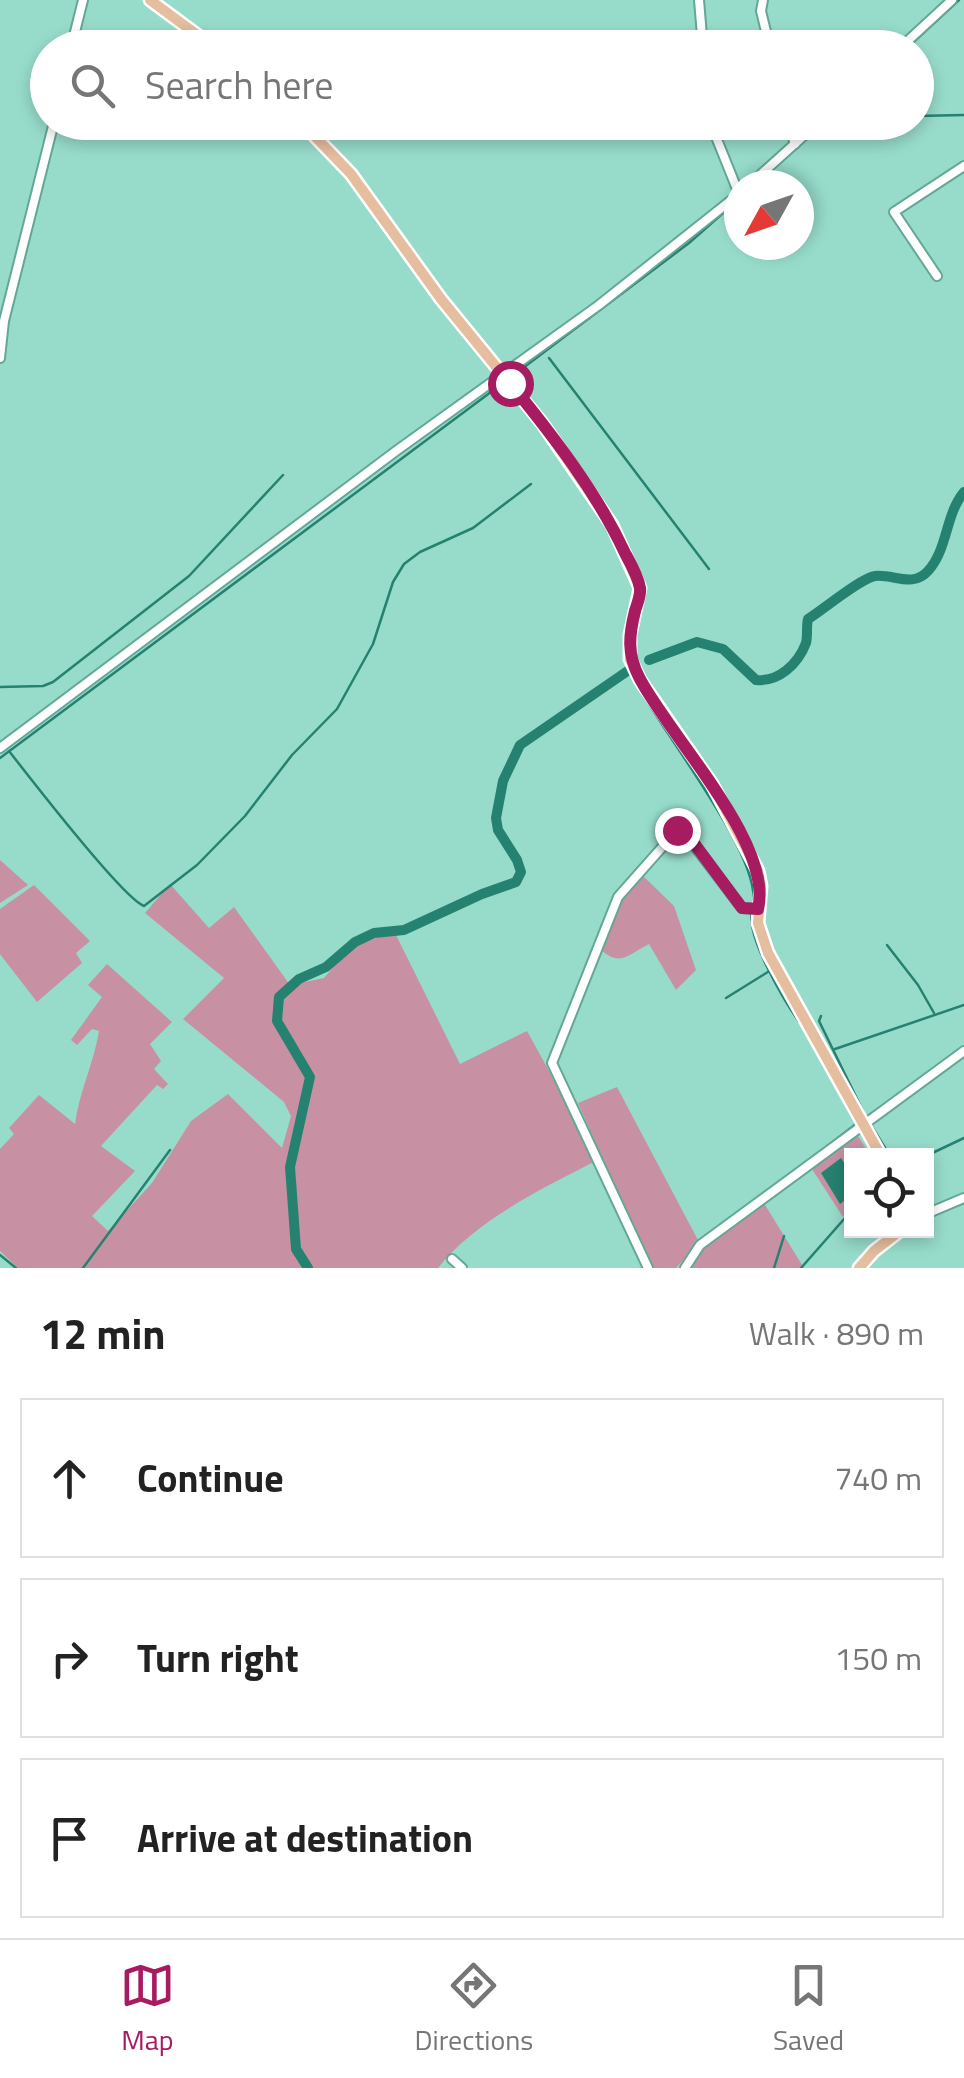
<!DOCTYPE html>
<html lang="en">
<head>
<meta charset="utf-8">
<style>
  body { margin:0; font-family:"Titillium Web",sans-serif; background:#f2f2f2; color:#222 }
  .controls { position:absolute; right:30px; bottom:30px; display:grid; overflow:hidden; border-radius:0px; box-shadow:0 5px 15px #0003 }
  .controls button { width:90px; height:90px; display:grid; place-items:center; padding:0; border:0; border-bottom:2px solid #e0e0e0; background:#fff; color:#222; font:50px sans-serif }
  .compass { position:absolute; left:724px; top:170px; width:90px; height:90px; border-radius:50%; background:#fff; box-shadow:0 5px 15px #0003; rotate:230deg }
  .stop { position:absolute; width:30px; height:30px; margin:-22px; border:8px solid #a71c61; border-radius:50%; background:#fff }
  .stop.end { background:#a71c61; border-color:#fff; box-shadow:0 2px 10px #0008 }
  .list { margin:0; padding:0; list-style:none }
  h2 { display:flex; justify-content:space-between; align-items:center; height:130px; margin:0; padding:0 40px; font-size:42px }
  h2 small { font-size:32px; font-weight:400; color:#767676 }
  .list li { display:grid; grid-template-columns:65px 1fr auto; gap:30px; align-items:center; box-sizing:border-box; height:160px; margin:0 20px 20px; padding:0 20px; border:2px solid #e0e0e0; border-radius:0px }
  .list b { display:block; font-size:38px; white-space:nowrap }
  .list em { font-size:32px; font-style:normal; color:#767676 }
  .icon { flex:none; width:55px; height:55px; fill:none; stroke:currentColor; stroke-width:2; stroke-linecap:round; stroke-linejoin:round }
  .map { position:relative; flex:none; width:964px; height:1268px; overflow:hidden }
  .search { position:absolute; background:#fff; box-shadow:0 5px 15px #0003; left:30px; right:30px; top:30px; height:110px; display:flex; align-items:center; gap:25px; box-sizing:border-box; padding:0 35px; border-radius:55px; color:#767676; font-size:38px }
  .sheet { height:670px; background:#fff }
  nav { display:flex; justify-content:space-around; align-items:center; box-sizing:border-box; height:140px; border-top:2px solid #e0e0e0; background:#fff; font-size:28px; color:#767676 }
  nav a { display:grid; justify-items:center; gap:5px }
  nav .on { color:#a71c61 }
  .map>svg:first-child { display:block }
</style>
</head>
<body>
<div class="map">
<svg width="964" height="1268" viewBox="0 0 964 1268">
  <rect width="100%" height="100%" fill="#97dccb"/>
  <g fill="#c791a3">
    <polygon points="0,860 28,885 0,903"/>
    <path d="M640 873 674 906 696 970 676 990 649 944C626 956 619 968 598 947L618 897Z"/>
    <path d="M170 884 209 928 234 907 290 985 324 978 350 948 394 931 460 1064 527 1031 598 1160C544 1187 475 1221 438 1268H18L0 1251V1149L14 1134 9 1128 39 1095 75 1124C79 1092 94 1063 99 1031L92 1029 77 1045 71 1040 102 997 88 985 107 964 172 1022 150 1044 161 1061 154 1069 168 1084 163 1089 157 1085 101 1146 135 1171 92 1216 108 1231 152 1183 191 1121 228 1094 282 1148 291 1116 284 1102 183 1019 224 978 145 913Z"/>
    <polygon points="34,885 90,941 76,953 82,963 37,1002 0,954 0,909"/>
    <polygon points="617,1087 699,1242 676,1268 650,1268 578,1103"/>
    <polygon points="858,1136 870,1155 852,1156 851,1211 843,1217 812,1169"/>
    <polygon points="762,1200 804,1268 685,1268 708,1238"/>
  </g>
  <polygon fill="#268270" points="841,1158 851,1173 852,1195 840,1204 821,1173"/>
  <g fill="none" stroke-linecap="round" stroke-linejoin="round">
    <g stroke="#268270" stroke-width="2.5">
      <polyline points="907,48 959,0"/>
      <polyline points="916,116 964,115"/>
      <polyline points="755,185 825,122"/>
      <polyline points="549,358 709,569"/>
      <polyline points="511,377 689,243 739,199"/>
      <path d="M637 684C662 732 762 856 753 904"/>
      <polyline points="0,687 43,686 53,682 189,576 283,475"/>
      <path d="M9 751C30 778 123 898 144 906L197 865 245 816 292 755 337 709 373 644 393 582 404 564 420 552 473 528 531 484"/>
      <polyline points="0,758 503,383"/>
      <path d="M752 912C746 937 787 1007 804 1028"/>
      <polyline points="887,945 918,985 934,1013"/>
      <polyline points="726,998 771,970"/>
      <polyline points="821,1016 819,1021 863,1111"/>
      <polyline points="810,1039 856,1124"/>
      <polyline points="835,1049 964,1005"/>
      <polyline points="865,1118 891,1100"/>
      <polyline points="871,1125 890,1156"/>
      <polyline points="860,1131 875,1156"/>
      <polyline points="926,1156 964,1138"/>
      <polyline points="803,1165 856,1124"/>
      <polyline points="0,1255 16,1268"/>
      <polyline points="83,1268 170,1150"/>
      <polyline points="681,1268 696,1244"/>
      <polyline points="774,1268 784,1236"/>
      <polyline points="801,1268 852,1210"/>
    </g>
    <g stroke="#268270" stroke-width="10">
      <path d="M649 660 697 642 723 649 756 680C779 682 798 664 806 643 808 635 806 627 808 619 824 609 861 578 875 576 894 574 913 588 928 571 948 549 945 515 964 492"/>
      <polyline points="308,1268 296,1249 290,1167 310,1077 277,1021 279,997 299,979 326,967 355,942 374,933 404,930 482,894 516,882 521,872 517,860 498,830 496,818 503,781 520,745 629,670"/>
    </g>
    <defs>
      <g id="minor">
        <polyline points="699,0 703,48"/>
        <polyline points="763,0 761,11 770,48"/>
        <polyline points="71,48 83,0"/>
        <polyline points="900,48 952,0"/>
        <polyline points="710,122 739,194"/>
        <polyline points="788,122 795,144"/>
        <polyline points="749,185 819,122"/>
        <polyline points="937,276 894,212 964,166"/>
        <polyline points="0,358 4,321 54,122"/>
        <polyline points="0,748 396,451 599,305 739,194"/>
        <polyline points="926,1214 964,1198"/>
        <polyline points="452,1259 462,1268"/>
        <polyline points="648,1268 552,1063 618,897 680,827 742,908 757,909"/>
        <polyline points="685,1268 700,1245 964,1051"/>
      </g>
      <g id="major">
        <polyline points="150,0 215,48"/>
        <polyline points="301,122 351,174 441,299 542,423 612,525 640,588 630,635 630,659 640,680 712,784 758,871 761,886 758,923 768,953 881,1156"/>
        <polyline points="859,1268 874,1251 901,1230"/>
      </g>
    </defs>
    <use href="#minor" stroke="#63a797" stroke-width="12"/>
    <use href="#major" stroke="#fff" stroke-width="15"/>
    <use href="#minor" stroke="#fff" stroke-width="8"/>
    <use href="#major" stroke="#e5bd9f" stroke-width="10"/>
  </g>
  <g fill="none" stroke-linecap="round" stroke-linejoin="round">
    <path stroke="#a71c61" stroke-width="12" d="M510 383C553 436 596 491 625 553 631 564 638 576 640 588 641 596 637 604 635 611 629 635 627 654 639 677 668 735 774 843 758 909L742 908 682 827 677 830"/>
  </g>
</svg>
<div class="controls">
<button><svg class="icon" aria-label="locate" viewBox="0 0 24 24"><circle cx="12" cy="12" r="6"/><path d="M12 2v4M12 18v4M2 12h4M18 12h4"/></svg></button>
</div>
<svg class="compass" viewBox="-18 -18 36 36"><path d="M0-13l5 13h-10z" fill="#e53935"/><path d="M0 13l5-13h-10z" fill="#767676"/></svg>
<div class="stop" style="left:510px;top:383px"></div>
<div class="stop end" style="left:677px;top:830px"></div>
<div class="search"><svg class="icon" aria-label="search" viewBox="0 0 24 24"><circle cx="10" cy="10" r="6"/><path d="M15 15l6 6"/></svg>Search here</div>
</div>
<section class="sheet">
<h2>12 min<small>Walk · 890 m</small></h2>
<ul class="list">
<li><svg class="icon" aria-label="ahead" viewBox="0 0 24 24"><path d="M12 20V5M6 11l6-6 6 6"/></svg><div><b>Continue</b></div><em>740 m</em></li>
<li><svg class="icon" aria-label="right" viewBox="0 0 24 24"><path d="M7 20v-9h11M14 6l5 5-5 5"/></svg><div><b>Turn right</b></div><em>150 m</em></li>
<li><svg class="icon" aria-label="arrive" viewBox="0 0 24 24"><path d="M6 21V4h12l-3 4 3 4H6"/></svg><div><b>Arrive at destination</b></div></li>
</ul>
</section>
<nav>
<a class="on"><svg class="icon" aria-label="map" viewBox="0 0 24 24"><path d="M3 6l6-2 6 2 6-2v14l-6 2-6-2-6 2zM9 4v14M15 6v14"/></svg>Map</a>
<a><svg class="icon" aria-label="directions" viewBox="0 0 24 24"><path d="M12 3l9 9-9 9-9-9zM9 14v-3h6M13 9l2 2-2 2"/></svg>Directions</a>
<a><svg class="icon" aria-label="saved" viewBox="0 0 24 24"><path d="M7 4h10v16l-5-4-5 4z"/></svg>Saved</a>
</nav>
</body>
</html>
